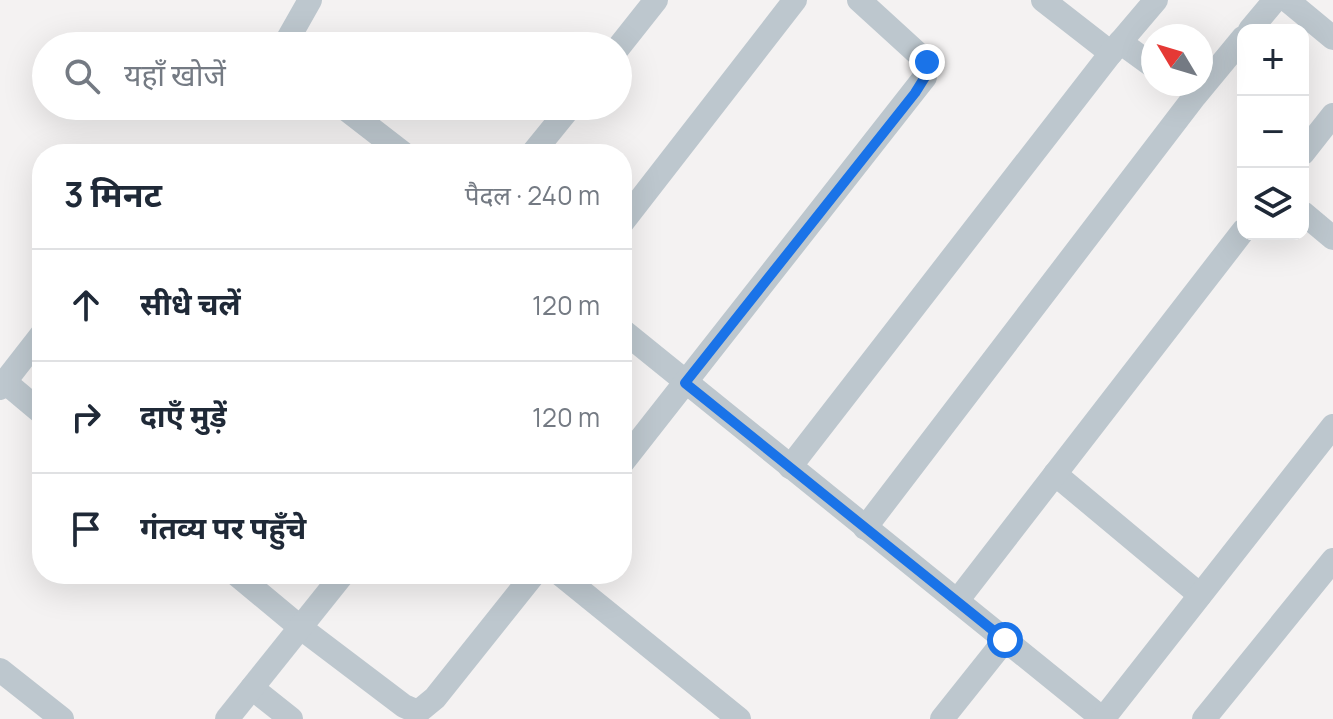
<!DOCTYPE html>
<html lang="hi">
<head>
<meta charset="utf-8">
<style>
  body { margin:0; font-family:Manrope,"Noto Sans Devanagari",sans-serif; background:#f2f2f3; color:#1f2937 }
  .controls { position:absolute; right:24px; top:24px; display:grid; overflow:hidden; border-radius:16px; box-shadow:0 8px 32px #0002 }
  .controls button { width:72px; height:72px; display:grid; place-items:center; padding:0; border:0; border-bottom:2px solid #e0e1e3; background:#fff; color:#1f2937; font:40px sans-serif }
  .compass { position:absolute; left:1141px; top:24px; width:72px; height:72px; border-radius:50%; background:#fff; box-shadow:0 8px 32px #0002; rotate:308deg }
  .stop { position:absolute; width:24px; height:24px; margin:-18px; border:6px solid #1a73e8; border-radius:50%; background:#fff }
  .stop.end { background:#1a73e8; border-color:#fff; box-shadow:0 2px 8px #0008 }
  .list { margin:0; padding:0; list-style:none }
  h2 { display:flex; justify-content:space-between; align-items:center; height:104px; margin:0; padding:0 32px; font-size:34px }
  h2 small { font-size:26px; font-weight:400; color:#747a83 }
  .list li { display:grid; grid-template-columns:52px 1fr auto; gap:24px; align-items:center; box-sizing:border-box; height:112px; padding:0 32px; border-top:2px solid #e0e1e3 }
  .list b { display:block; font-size:30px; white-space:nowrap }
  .list em { font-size:26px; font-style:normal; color:#747a83 }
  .icon { flex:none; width:44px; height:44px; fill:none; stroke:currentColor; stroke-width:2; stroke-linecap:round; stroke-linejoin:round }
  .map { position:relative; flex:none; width:1333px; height:719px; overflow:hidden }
  .search { position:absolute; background:#fff; box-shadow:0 8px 32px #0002; left:32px; top:32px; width:600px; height:88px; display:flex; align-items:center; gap:20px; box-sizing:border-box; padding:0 28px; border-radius:44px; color:#747a83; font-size:30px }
  .panel { position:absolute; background:#fff; box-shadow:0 8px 32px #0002; left:32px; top:144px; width:600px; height:440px; border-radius:32px }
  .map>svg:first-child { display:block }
</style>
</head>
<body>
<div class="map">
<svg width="1333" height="719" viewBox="0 0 1333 719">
  <rect width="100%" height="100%" fill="#f4f2f2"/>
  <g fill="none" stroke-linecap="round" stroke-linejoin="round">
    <g stroke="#bdc7ce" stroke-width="24">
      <polyline points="1043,0 1111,53"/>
      <polyline points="1287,0 1333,38"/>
      <polyline points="1250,30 1275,0"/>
      <polyline points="1120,42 1153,66"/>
      <polyline points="284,46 310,0"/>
      <polyline points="618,48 656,0"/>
      <polyline points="342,106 404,154"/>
      <polyline points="1303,153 1333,115"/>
      <polyline points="532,154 571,106"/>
      <polyline points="1303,213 1333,238"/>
      <polyline points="622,223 795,0"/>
      <polyline points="622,330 1103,719"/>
      <polyline points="5,382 42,413"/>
      <polyline points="0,388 42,334"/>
      <polyline points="622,463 925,77 927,62 859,0"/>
      <polyline points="790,467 1111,53 1156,0"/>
      <polyline points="1055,474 1200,595"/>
      <polyline points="865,528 1195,96 1243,38"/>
      <polyline points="236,574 301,628 404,706 418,712 435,698 534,574"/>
      <polyline points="560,574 739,719"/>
      <polyline points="957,601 1243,231"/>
      <polyline points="0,670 62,719"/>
      <polyline points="252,688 291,719"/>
      <polyline points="227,719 343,574"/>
      <polyline points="942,719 1005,640"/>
      <polyline points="1103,719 1333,426"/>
      <polyline points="1204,719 1333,560"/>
    </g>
  </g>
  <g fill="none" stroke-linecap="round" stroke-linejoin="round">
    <polyline stroke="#1a73e8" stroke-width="10" points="927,62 925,77 915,93 685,383 1005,640"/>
  </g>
</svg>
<div class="controls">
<button>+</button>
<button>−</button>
<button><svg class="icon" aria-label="layers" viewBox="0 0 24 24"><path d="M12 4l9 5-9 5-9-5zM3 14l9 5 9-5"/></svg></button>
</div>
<svg class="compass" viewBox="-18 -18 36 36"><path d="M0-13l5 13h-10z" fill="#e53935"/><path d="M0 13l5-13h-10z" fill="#747a83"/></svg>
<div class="stop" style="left:1005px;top:640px"></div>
<div class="stop end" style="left:927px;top:62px"></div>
<div class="search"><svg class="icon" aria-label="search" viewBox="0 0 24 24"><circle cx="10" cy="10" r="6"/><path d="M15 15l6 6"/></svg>यहाँ खोजें</div>
<section class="panel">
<h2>3 मिनट<small>पैदल · 240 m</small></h2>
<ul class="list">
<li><svg class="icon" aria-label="ahead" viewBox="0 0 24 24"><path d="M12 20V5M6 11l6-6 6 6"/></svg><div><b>सीधे चलें</b></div><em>120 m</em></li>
<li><svg class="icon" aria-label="right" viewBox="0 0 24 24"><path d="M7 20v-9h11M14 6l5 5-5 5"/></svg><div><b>दाएँ मुड़ें</b></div><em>120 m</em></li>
<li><svg class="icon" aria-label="arrive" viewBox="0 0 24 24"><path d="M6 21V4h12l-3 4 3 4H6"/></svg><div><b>गंतव्य पर पहुँचे</b></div></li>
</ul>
</section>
</div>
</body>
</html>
